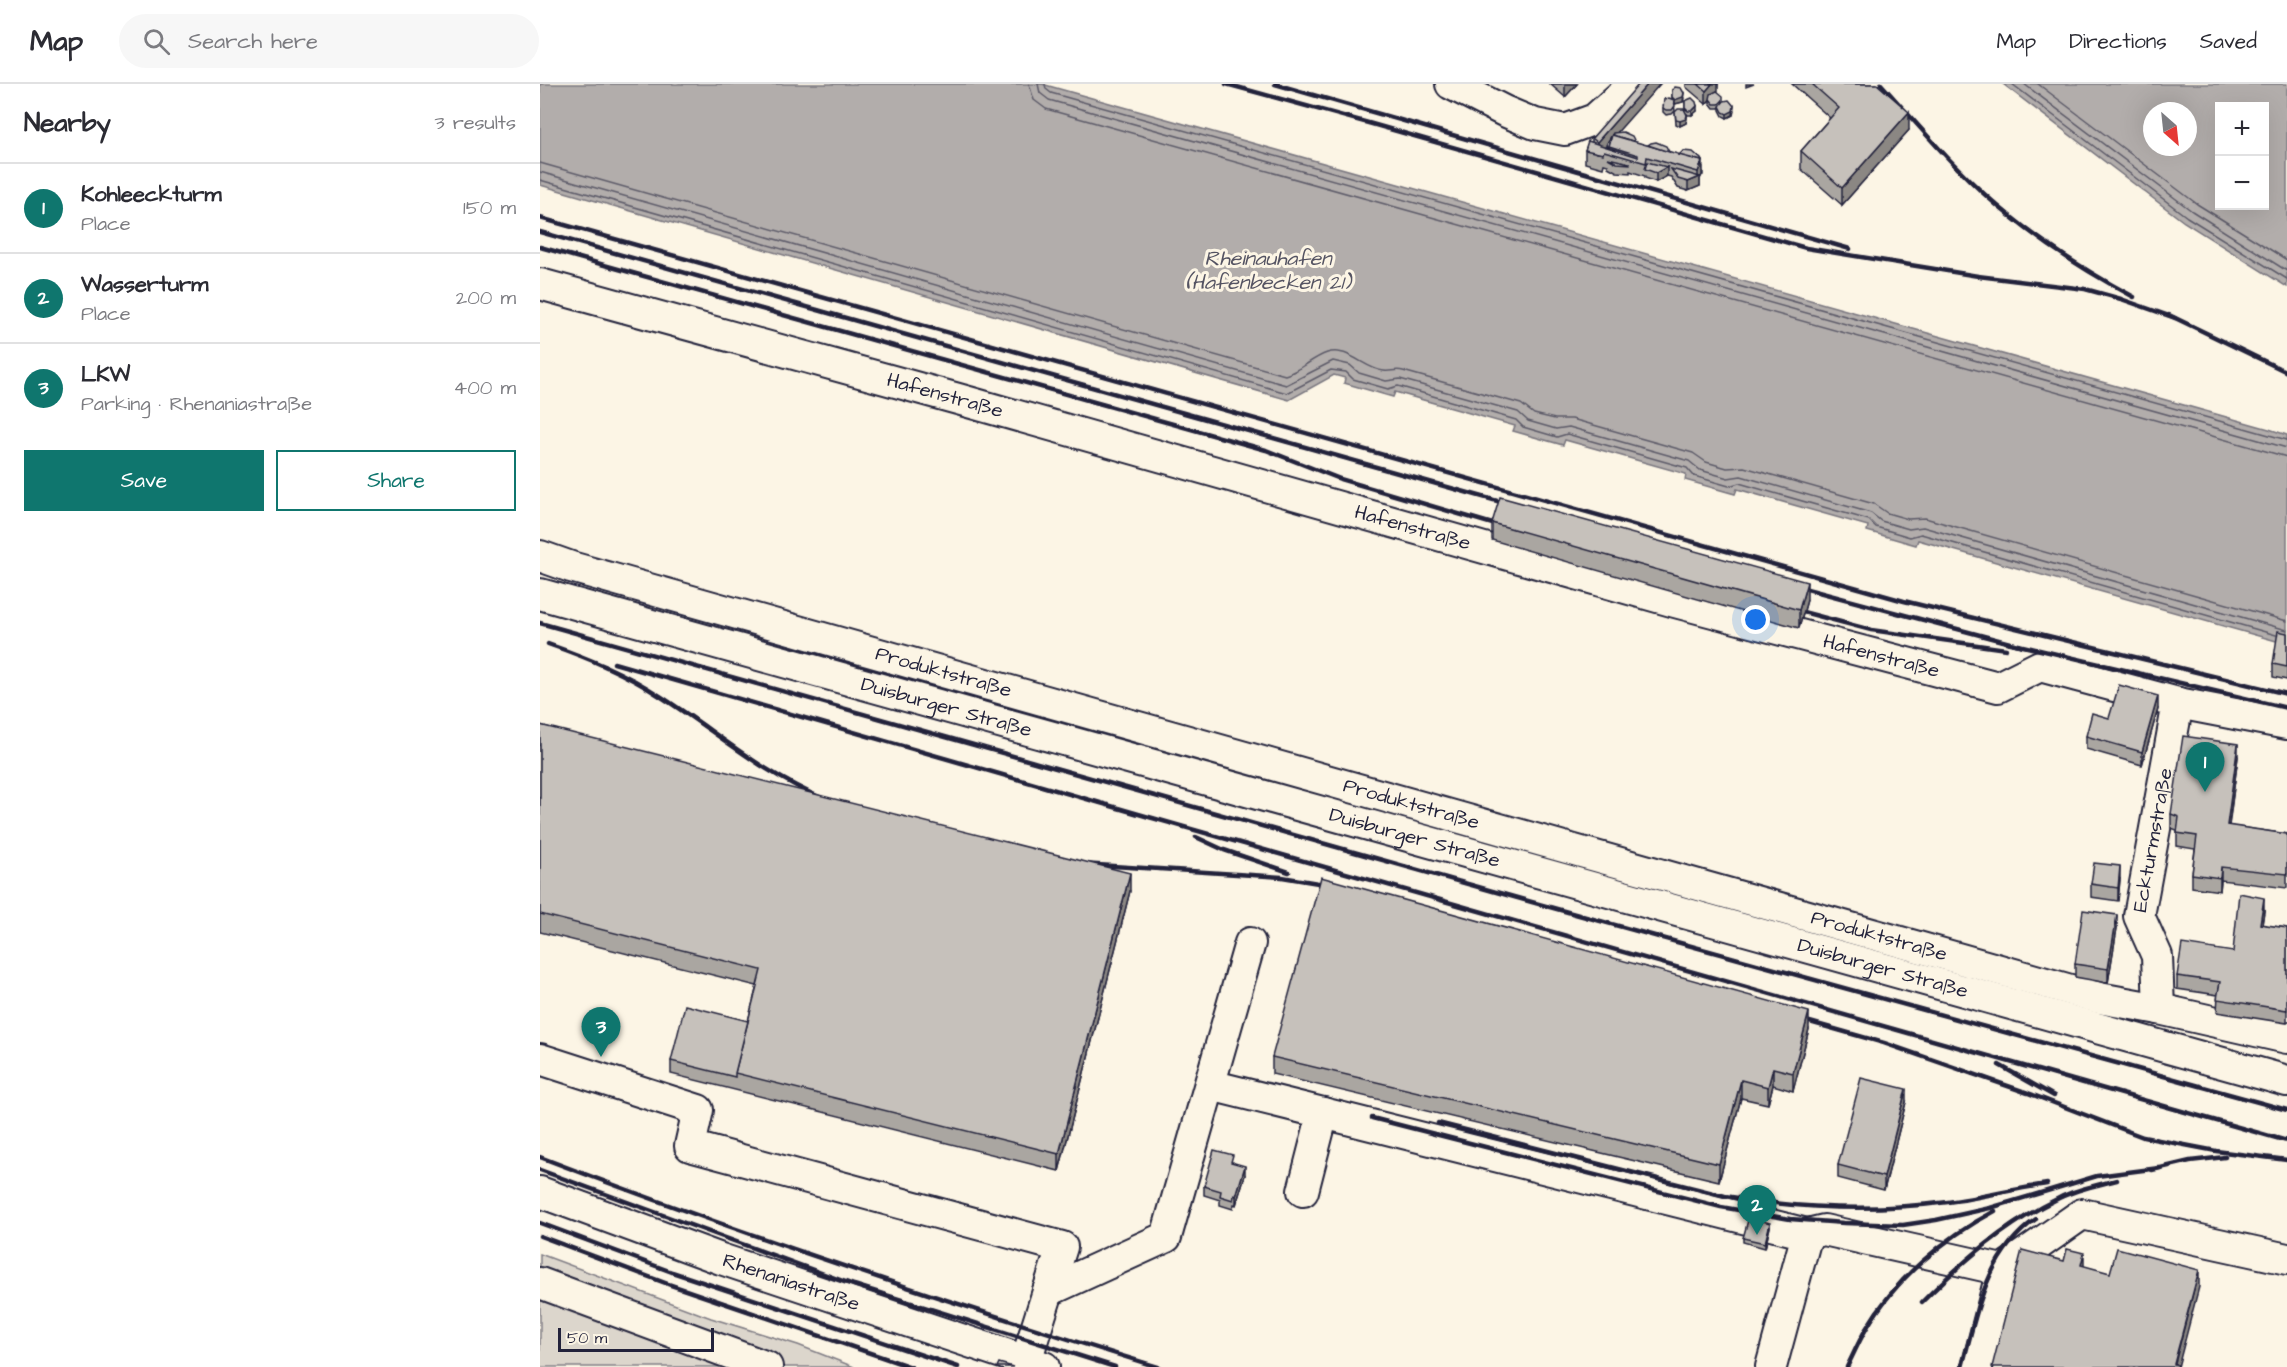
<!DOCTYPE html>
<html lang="en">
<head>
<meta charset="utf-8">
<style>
  body { margin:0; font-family:"Architects Daughter",sans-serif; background:#f7f7f7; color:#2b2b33 }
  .controls { position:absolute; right:18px; top:18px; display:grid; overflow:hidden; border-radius:0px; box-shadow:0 6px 24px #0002 }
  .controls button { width:54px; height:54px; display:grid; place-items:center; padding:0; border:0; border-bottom:2px solid #e1e1e2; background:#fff; color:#2b2b33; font:30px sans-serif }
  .compass { position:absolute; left:1603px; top:18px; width:54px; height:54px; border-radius:50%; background:#fff; box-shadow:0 6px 24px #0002; rotate:153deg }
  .scale { position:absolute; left:18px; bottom:15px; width:156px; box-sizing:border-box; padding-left:6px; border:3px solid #22223b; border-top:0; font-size:16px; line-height:21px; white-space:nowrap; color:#22223b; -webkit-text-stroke:4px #fcf5e5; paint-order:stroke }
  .you { position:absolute; left:1216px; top:536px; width:21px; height:21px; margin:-15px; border:4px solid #fff; border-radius:50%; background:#1a73e8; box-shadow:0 0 0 9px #1a73e833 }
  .badge { display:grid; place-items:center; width:39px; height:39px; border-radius:50%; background:#0f766e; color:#fff; font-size:20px; font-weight:700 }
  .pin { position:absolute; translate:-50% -50px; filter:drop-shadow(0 2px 3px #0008) }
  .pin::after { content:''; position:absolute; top:32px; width:21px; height:18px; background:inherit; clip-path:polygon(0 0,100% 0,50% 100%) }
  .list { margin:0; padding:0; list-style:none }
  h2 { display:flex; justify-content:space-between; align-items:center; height:78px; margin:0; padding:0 24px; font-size:26px }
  h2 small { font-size:20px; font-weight:400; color:#7c7c81 }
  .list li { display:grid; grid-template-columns:39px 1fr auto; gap:18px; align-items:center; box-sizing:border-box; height:90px; padding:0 24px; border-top:2px solid #e1e1e2 }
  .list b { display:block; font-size:22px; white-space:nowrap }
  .list p { margin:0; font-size:20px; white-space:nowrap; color:#7c7c81 }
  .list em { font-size:20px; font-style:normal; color:#7c7c81 }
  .actions { display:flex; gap:12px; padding:18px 24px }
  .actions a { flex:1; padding:14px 0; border:2px solid #0f766e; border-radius:0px; text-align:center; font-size:21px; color:#0f766e }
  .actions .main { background:#0f766e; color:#fff }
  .icon { flex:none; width:33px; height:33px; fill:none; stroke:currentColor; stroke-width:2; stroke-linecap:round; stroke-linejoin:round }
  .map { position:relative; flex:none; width:1747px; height:1283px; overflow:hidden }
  header { display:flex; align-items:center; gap:36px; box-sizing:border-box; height:84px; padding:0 30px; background:#fff; border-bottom:2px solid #e1e1e2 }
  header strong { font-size:28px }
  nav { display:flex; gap:33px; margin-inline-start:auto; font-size:21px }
  .search { width:420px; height:54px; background:#f7f7f7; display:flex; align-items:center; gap:15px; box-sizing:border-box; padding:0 21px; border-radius:33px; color:#7c7c81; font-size:22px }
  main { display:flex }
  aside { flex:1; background:#fff }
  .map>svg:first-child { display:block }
</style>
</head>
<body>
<header>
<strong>Map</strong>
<div class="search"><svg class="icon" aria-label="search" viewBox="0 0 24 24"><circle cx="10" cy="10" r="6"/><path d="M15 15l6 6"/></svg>Search here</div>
<nav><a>Map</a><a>Directions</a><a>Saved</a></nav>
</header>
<main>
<aside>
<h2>Nearby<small>3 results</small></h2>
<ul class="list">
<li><span class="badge">1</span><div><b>Kohleeckturm</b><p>Place</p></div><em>150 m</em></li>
<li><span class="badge">2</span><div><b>Wasserturm</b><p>Place</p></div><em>200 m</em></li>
<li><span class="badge">3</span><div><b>LKW</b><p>Parking · Rhenaniastraße</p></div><em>400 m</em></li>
</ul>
<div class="actions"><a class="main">Save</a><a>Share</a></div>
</aside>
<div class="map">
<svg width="1747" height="1283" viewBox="0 0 1747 1283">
  <rect width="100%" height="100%" fill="#fcf5e5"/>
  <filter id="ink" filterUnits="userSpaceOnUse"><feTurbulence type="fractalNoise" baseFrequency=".0167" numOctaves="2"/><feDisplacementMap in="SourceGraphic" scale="12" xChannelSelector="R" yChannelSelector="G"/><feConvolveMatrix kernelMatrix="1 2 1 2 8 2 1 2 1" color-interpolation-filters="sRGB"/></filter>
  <g filter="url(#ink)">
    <polygon fill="#dcd6cc" stroke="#7f7c84" stroke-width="1.5" points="0,1170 171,1234 258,1261 314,1283 0,1283"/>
    <g fill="#b2adab" stroke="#78757e" stroke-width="1.5" fill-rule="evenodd">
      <polygon points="0,0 502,0 1729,345 1747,351 1747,560 1378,456 1376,461 1327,447 1328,442 1197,405 1195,410 1145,396 1146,390 1025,356 1023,361 973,347 975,342 855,308 853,313 804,299 805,294 794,291 749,316 0,101"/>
      <path d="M1463 0H1747V203L1644 138ZM1680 22H1724V122H1680ZM1612 27H1648V63H1612Z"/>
    </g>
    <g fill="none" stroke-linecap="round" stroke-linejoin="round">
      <g stroke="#5c5a68" stroke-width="1.5">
        <polyline points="489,0 494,16 506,25 1747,373"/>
        <polyline points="498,0 500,9 509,16 1747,364"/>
        <polyline points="505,0 506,5 511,9 1747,356"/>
        <polyline points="1472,0 1647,133 1747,195"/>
        <polyline points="1484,0 1652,127 1747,187"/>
        <polyline points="1498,0 1657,120 1747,176"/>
        <path d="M0 79 745 291C760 287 772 274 787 269 808 262 824 285 844 287 850 288 856 285 863 287L981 320 994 330 1015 335H1032L1153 369 1166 378 1187 384 1204 383 1334 420 1347 429 1368 435 1385 434 1747 537"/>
        <polyline points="0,88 746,301 793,277 810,281 819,289 846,297 860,295 978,328 988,337 1016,345 1029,343 1149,377 1160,386 1188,394 1201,392 1331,429 1341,437 1369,445 1383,443 1747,546"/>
        <polyline points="0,96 747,309 791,286 806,288 813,295 848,305 858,302 976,336 983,343 1017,353 1027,350 1147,384 1154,392 1189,402 1199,399 1329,436 1336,443 1370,453 1381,450 1736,551"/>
      </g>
      <defs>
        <g id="minor">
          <polyline points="911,0 964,27 995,40 1025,46 1055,35 1094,0"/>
          <path id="s1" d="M0 200 418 315 1135 518 1458 603 1500 582 1638 619 1747 640"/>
          <path id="s2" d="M0 472 31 483 1559 914 1619 925 1747 954"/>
          <path id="s3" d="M0 510 1747 997"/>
          <path id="s4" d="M1619 925 1617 872 1599 832 1638 619"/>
          <polyline points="0,975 158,1026 150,1062 522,1163 486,1277"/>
          <polyline points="670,1001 783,1029 763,1107"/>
          <polyline points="783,1029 1267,1150 1231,1283"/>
          <path id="s5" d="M0 1108 181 1175 504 1283"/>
          <polyline points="1267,1150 1284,1146 1462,1186"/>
          <polyline points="0,1199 227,1283"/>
          <polyline points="508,1207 626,1153 710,859"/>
          <polyline points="1437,1283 1462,1186 1542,1130 1747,1175"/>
        </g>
      </defs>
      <use href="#minor" stroke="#22223b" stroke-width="34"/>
      <use href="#minor" stroke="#fcf5e5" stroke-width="30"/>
      <g stroke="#22223b" stroke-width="4.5">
        <polyline points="686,0 832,40 1266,164 1438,192 1545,205 1581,215 1635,234"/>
        <polyline points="735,0 1310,165"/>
        <path d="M1341 0C1382 45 1422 94 1470 132 1508 163 1551 190 1594 213"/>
        <polyline points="0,134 1364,517 1747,610"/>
        <polyline points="0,148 975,422"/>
        <polyline points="0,163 726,366 800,395 956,441"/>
        <polyline points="1629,231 1747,288"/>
        <polyline points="1252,501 1470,559 1747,624"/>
        <polyline points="1263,528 1331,546 1466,565"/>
        <polyline points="0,539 1006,822 1747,1026"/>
        <path d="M8 560C48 574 85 589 120 612 175 647 223 690 284 715"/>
        <polyline points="74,579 609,733 1747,1057"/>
        <polyline points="656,753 684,766 749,788"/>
        <polyline points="542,780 742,793 796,802"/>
        <polyline points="1252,933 1344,959 1488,1009 1603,1053 1676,1067 1747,1076"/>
        <polyline points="1459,981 1514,1012"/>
        <polyline points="832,1034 1181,1123 1250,1135 1304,1139 1363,1141 1396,1136 1450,1124 1557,1092 1619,1084"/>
        <path d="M898 1039 1185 1112C1260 1125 1332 1128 1408 1118 1441 1114 1473 1105 1507 1100"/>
        <path d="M0 1073C203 1151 410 1219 618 1283"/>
        <polyline points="0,1086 314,1201 575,1283"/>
        <polyline points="1612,1086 1650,1077 1685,1073"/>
        <polyline points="0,1139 132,1188 418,1283"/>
        <polyline points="0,1152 128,1200 371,1283"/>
        <path d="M1382 1218C1423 1177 1467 1139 1519 1114 1537 1105 1558 1101 1577 1096"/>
        <path d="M1307 1283C1313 1271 1319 1257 1326 1245 1355 1195 1404 1154 1455 1127"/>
        <path d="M1422 1283C1437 1228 1446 1170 1496 1135"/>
      </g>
    </g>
    <g fill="#aaa6a1" stroke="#22223b" stroke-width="1.5">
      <polygon points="1010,0 1037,0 1025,13"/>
      <polygon points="1146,0 1178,0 1177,7 1183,18 1194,27 1193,31 1187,34 1183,32 1180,26 1180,23 1179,24 1174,24 1170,19 1170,15 1166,20 1146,3"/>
      <polygon points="1252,0 1337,0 1369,46 1302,121 1261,85 1261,67 1290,34"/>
      <polygon points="1132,6 1144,14 1143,18 1135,20 1134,19 1135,27 1132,30 1126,31 1123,28 1123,24 1132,16"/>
      <polygon points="1145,17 1157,27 1152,31 1148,31 1147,30 1147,35 1146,39 1140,42 1136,40 1135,28 1145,26"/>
      <polygon points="1077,49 1095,58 1129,68 1163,82 1163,91 1162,91 1160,95 1160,102 1148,107 1138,104 1131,93 1127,92 1116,98 1105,94 1105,92 1090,87 1090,89 1077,88 1068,83 1068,81 1064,80 1063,84 1045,79 1045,66 1052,59 1052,54"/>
      <polygon points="952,439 1267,516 1259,544 952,456"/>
      <polygon points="1747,549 1747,596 1733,593 1733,580"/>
      <polygon points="1618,625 1602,681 1546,665 1546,652 1569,634"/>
      <polygon points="0,641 590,807 519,1087 131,990 131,977 208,937 217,902 0,848"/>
      <polygon points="1698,673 1689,742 1747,750 1747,804 1681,796 1680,807 1652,803 1652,790 1655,765 1637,762 1637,746 1631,744 1631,730"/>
      <polygon points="1580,795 1578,817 1551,813 1551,800"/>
      <polygon points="1724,827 1722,841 1747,844 1747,939 1677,928 1678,911 1637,905 1637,892 1693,868"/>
      <polygon points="1577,844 1568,899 1535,893 1535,880"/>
      <polygon points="1269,945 1253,1007 1233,1001 1228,1020 1201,1014 1179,1097 732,990 732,973"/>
      <polygon points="1366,1018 1344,1106 1298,1094 1298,1081"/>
      <polygon points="693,1078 705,1091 696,1121 694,1120 693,1125 680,1121 680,1116 664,1111 664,1102"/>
      <polygon points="1230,1143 1225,1164 1203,1158 1203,1154"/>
    </g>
    <g fill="#8b8783" stroke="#22223b" stroke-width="1.5">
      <polygon points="1025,0 1037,0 1025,13"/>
      <polygon points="1108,0 1120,0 1059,69 1057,69 1057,58"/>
      <polygon points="1172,0 1178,0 1178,7 1166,20 1166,7"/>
      <polygon points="1206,0 1214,0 1206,3"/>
      <polygon points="1144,9 1143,18 1135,20 1135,16"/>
      <polygon points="1157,22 1157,27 1152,31 1152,27"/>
      <polygon points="1194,22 1193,31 1187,34 1187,30"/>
      <polygon points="1369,28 1369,46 1302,121 1302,104"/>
      <polygon points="1147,31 1146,39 1140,42 1140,37"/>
      <polygon points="1162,77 1162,91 1160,95 1160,102 1148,107 1148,98 1158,94 1158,88"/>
      <polygon points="1127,83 1127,92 1116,98 1116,89"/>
      <polygon points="1267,498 1267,516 1259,544 1259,526"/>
      <polygon points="1618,612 1618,625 1602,681 1602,668"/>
      <polygon points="1698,660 1698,673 1687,755 1687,741"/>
      <polygon points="1580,782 1580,795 1578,817 1578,804"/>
      <polygon points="1681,783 1681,796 1680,807 1680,794"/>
      <polygon points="590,789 590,807 519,1087 519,1070"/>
      <polygon points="1724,814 1724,827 1720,854 1720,840"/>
      <polygon points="1577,831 1577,844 1568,899 1568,885"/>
      <polygon points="1269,928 1269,945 1253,1007 1253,989"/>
      <polygon points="1233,984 1233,1001 1228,1020 1228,1003"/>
      <polygon points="1201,996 1201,1014 1179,1097 1179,1080"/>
      <polygon points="1366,1005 1366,1018 1344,1106 1344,1093"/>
      <polygon points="705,1082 705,1091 696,1121 696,1112"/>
      <polygon points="1230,1139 1230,1143 1225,1164 1225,1159"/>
      <polygon points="1544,1169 1544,1187 1541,1181"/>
      <polygon points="1659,1186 1659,1203 1638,1283 1634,1283"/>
    </g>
    <g fill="#c6c1bb" stroke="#22223b" stroke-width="1.5">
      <polygon points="1099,0 1108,0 1057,58 1052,54"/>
      <polygon points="1158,0 1172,0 1166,7"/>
      <polygon points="1272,0 1337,0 1369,28 1302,104 1261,67 1299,24"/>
      <polygon points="1135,3 1141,4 1144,9 1143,13 1135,16 1132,13 1132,6"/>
      <polygon points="1177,7 1183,12 1183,16 1179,20 1174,20 1170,15 1171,10"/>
      <polygon points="1129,14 1134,16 1135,22 1132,26 1126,26 1123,24 1124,15"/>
      <polygon points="1152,14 1156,18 1157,22 1152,27 1148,27 1145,24 1145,17"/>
      <polygon points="1189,16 1194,22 1193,27 1187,30 1183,28 1180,22 1184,17"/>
      <polygon points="1138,25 1144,25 1147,31 1146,35 1140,37 1136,36 1135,28"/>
      <polygon points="1083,48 1092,52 1095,58 1072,51 1069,64 1068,64 1067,59 1073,49"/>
      <polygon points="1072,51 1162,77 1158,88 1107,73 1106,79 1064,67 1063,70 1045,66 1048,57 1098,73 1098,71 1069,62"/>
      <polygon points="1116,58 1126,62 1129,68 1108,61 1111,59"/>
      <polygon points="1143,67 1153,68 1161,75 1162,77 1139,71"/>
      <polygon points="1068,74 1090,79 1090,80 1077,79"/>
      <polygon points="1107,78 1127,83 1116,89 1105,85"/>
      <polygon points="1131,85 1160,93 1148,98 1138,95"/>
      <polygon points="960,413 1267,498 1259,526 952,439"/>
      <polygon points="1738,547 1747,549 1747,583 1733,580"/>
      <polygon points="1579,601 1618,612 1602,668 1546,652 1552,629 1569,634"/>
      <polygon points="0,641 590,789 519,1070 195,989 221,886 0,830"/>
      <polygon points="1643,652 1698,660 1687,741 1747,750 1747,790 1681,783 1680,794 1652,790 1657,752 1637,749 1639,733 1631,730"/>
      <polygon points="1554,779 1580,782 1578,804 1551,800"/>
      <polygon points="781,793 1269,928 1253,989 1233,984 1228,1003 1201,996 1179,1080 732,973"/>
      <polygon points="1699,809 1724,814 1720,840 1747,844 1747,926 1677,915 1680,898 1637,892 1642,860 1693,868"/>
      <polygon points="1543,826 1577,831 1568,885 1535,880"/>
      <polygon points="145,921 208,937 195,989 195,993 131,977"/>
      <polygon points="1321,994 1366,1005 1344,1093 1298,1081"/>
      <polygon points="674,1066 693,1071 691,1078 705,1082 696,1112 694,1111 693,1116 680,1112 681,1107 664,1102"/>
      <polygon points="1209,1133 1230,1139 1225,1159 1203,1154"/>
      <polygon points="1577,1164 1659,1186 1634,1280 1638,1281 1637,1283 1452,1283 1482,1166 1524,1177 1527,1165 1544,1169 1541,1181 1570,1189"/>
      <polygon points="459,1279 473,1283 457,1283"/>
    </g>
  </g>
  <g text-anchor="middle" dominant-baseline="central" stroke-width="6" stroke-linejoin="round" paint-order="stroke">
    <g font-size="20" fill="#22223b" stroke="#fcf5e5">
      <text stroke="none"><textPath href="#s1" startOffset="420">Hafenstraße</textPath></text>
      <text stroke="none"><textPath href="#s1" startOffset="906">Hafenstraße</textPath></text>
      <text stroke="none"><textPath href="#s1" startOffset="1392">Hafenstraße</textPath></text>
      <text stroke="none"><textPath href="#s2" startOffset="420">Produktstraße</textPath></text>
      <text stroke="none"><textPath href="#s3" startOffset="422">Duisburger Straße</textPath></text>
      <text stroke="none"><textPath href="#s2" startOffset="906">Produktstraße</textPath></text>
      <text stroke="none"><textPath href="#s3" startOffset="908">Duisburger Straße</textPath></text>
      <text stroke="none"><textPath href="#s4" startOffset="174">Eckturmstraße</textPath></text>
      <text stroke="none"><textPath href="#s2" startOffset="1392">Produktstraße</textPath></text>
      <text stroke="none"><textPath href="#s3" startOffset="1394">Duisburger Straße</textPath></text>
      <text stroke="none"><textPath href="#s5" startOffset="267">Rhenaniastraße</textPath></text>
    </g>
    <g font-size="21" font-style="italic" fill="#545362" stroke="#fcf5e5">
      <text x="728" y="174">Rheinauhafen<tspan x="728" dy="24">(Hafenbecken 21)</tspan></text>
    </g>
  </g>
</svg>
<div class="controls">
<button>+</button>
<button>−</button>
</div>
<svg class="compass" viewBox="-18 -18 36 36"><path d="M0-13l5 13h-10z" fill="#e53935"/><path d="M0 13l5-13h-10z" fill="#7c7c81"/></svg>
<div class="scale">50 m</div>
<div class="you"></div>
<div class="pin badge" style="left:1665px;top:708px">1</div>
<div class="pin badge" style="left:1217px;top:1151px">2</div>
<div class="pin badge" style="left:61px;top:973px">3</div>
</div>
</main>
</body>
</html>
